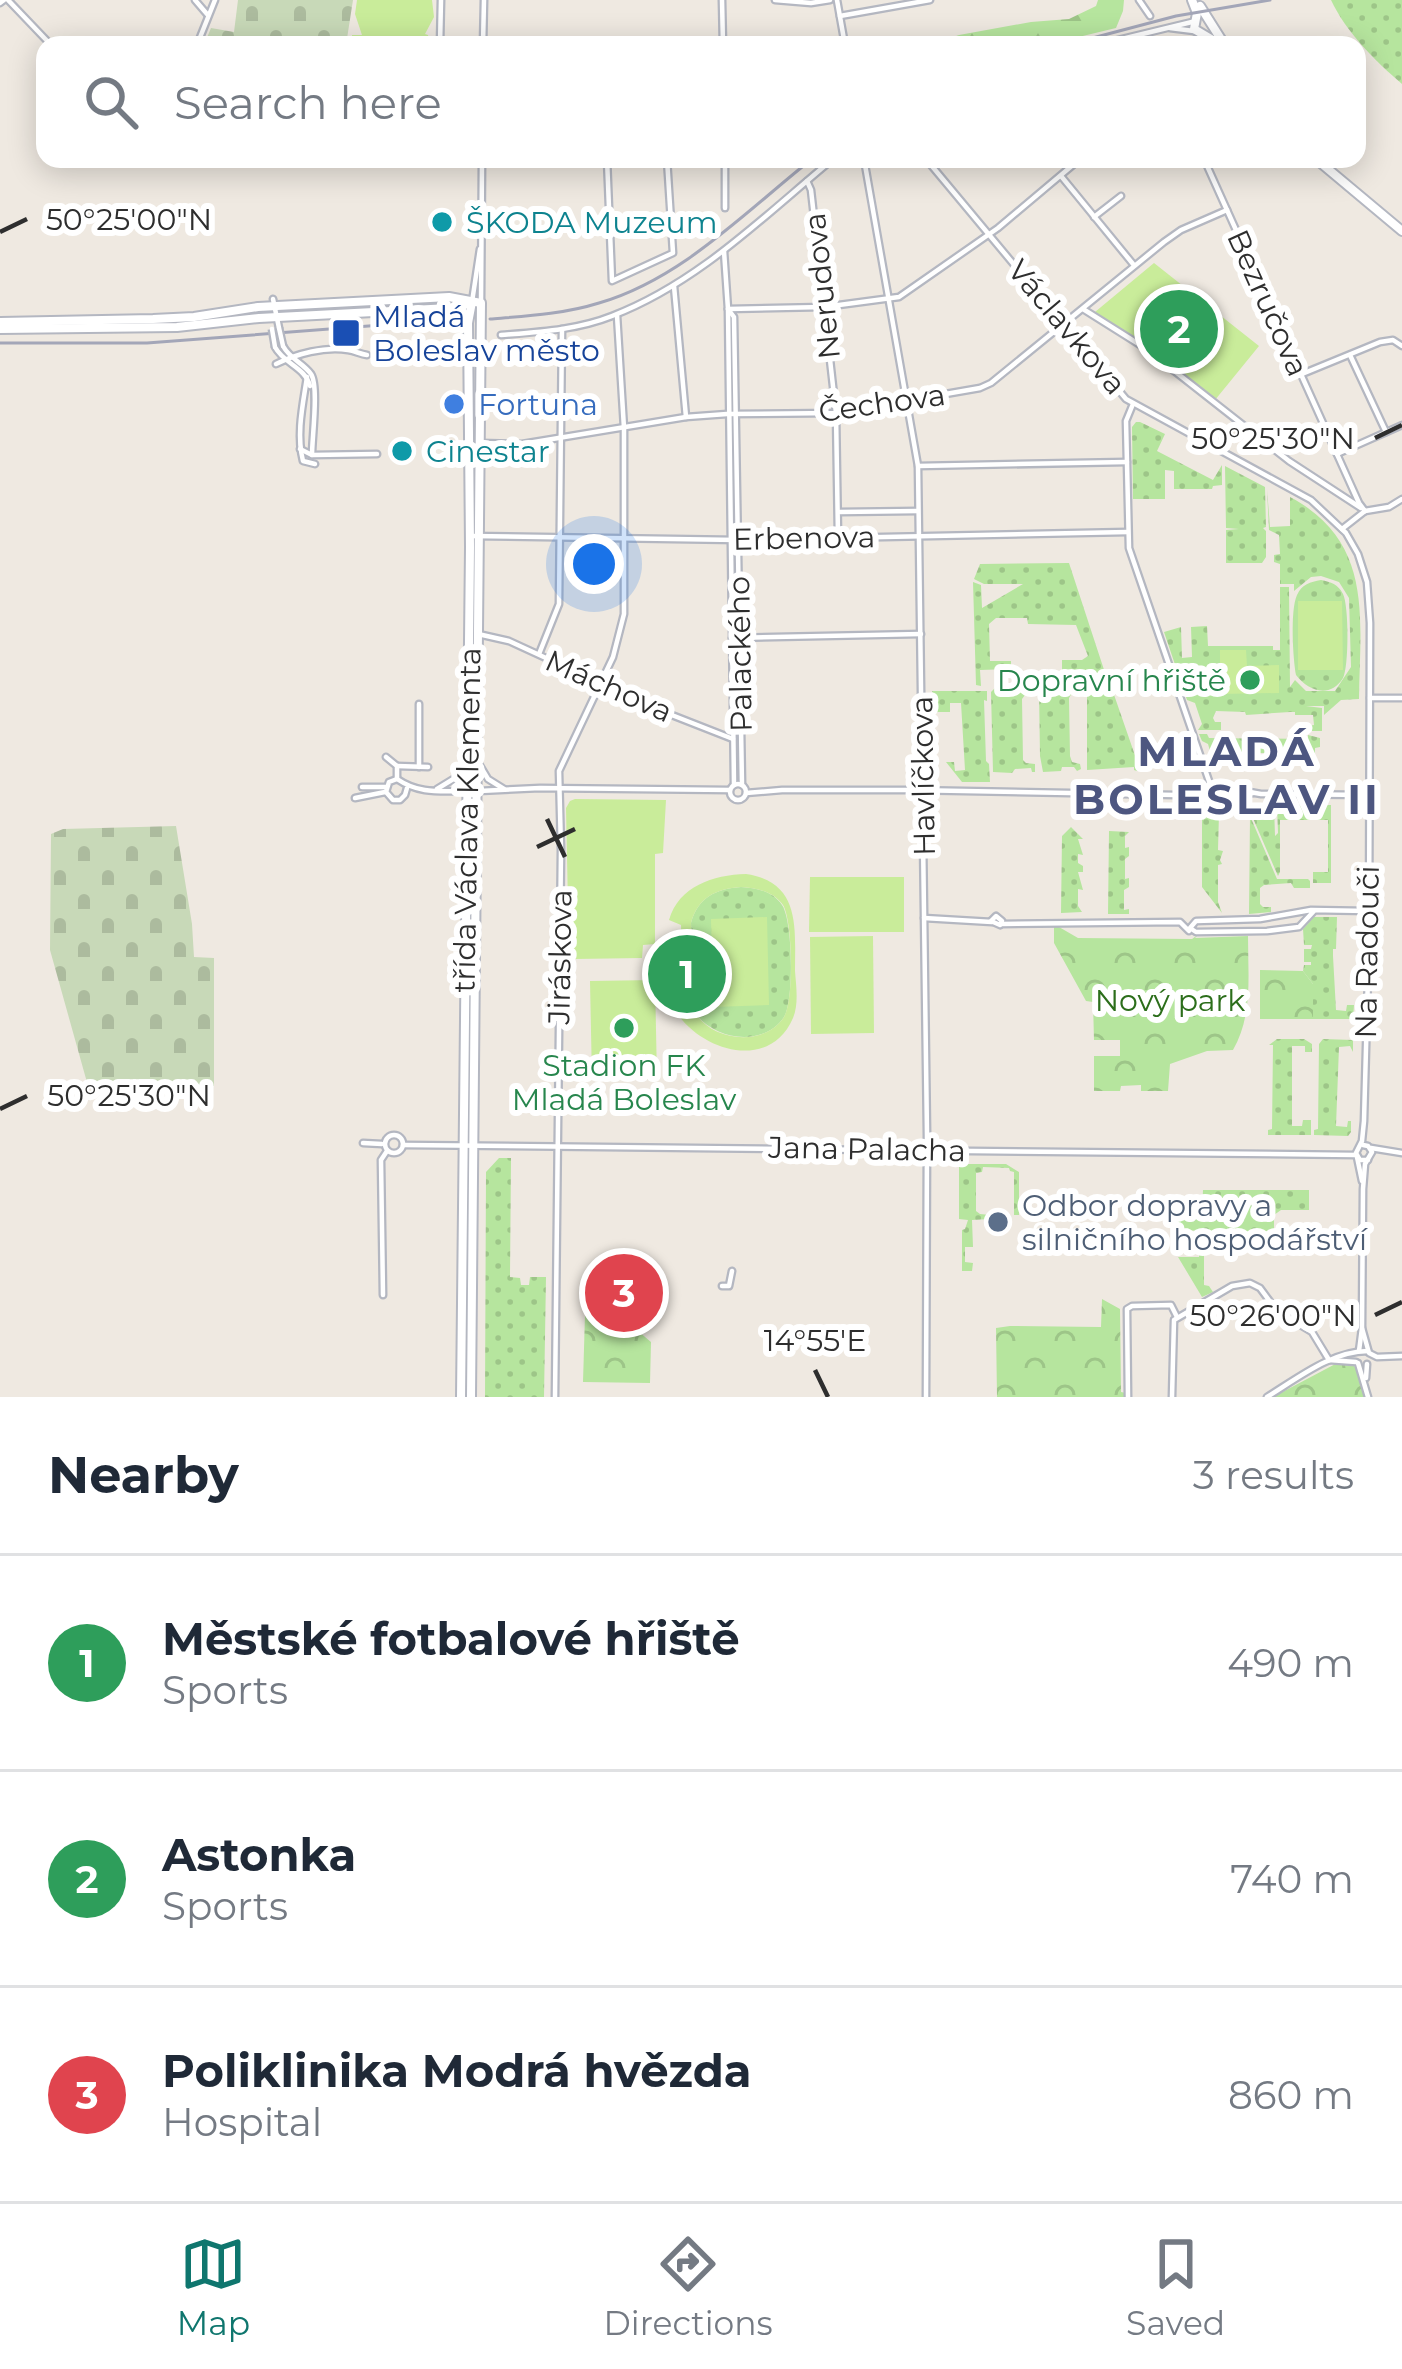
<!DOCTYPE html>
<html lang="en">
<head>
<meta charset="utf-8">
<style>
  body { margin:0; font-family:Montserrat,sans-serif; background:#f6f6f7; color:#1f2937 }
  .you { position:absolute; left:594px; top:564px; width:42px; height:42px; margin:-30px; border:9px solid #fff; border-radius:50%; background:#1a73e8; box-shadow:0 0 0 18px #1a73e833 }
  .badge { display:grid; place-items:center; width:78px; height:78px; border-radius:50%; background:#0f766e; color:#fff; font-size:39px; font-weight:700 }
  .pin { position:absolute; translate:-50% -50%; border:6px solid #fff; box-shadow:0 3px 12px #0006 }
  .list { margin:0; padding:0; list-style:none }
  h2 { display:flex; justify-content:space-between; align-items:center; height:156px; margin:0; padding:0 48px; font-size:51px }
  h2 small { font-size:39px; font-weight:400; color:#747a83 }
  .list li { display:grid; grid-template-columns:78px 1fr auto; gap:36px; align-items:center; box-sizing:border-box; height:216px; padding:0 48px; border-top:3px solid #e0e1e3 }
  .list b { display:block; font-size:45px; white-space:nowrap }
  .list p { margin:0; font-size:39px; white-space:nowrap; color:#747a83 }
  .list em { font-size:39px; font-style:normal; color:#747a83 }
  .icon { flex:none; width:66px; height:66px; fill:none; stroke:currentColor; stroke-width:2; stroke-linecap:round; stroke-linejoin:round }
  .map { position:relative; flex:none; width:1402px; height:1397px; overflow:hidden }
  .search { position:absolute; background:#fff; box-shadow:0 6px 30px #0003; left:36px; right:36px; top:36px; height:132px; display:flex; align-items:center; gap:30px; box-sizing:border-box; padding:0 42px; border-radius:24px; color:#747a83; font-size:45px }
  .sheet { height:804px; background:#fff }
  nav { display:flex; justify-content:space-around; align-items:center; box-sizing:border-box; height:168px; border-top:3px solid #e0e1e3; background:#fff; font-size:33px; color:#747a83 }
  nav a { display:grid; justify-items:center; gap:6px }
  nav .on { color:#0f766e }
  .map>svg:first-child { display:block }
</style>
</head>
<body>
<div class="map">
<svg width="1402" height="1397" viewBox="0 0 1402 1397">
  <defs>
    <pattern id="grass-dots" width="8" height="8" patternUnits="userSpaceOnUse" patternTransform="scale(3)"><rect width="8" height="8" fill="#b6e59e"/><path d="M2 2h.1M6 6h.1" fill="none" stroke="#9dc588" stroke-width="1.8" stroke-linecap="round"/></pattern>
    <pattern id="forest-firs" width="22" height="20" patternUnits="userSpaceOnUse" patternTransform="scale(3)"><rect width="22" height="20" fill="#b6e59e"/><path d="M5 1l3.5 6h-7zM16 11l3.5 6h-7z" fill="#9dc588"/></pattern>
    <pattern id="cemetery-stones" width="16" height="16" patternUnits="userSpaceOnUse" patternTransform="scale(3)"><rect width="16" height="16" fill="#c8d9b8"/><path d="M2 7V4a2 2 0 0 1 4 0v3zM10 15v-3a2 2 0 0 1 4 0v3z" fill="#acbb9e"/></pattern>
    <pattern id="park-crowns" width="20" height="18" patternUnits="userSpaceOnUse" patternTransform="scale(3)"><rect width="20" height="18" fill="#b6e59e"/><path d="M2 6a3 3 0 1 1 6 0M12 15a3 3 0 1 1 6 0" fill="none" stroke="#9dc588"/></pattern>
  </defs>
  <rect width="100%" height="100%" fill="#efe9e1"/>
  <g fill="url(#grass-dots)">
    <path d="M1331 0H1402V84C1375 61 1346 32 1331 0Z"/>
    <polygon points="1136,422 1140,422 1165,434 1157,451 1213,480 1222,465 1222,485 1213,486 1212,489 1174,489 1174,471 1165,470 1165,499 1133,499 1132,427"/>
    <polygon points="1225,466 1265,487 1266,527 1263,528 1266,531 1266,557 1262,563 1226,563 1226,530 1239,529 1226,528"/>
    <path d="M1267 489 1270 527 1290 526V497C1374 542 1360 617 1359 699L1341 700 1324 715V706H1306L1322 708V731H1307L1308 726 1314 725 1313 715H1295V712H1290L1246 715 1245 712 1216 711 1213 718 1215 722H1221V730H1198L1202 724 1195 703 1187 700 1164 632 1181 627 1182 658 1192 657 1191 627 1207 626 1208 646H1273V650H1280V587H1289L1290 687 1295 680 1306 691H1335L1351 667 1349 598 1339 582 1321 576 1311 577 1294 591V584H1280V564L1274 562V555L1280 554 1279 535 1269 530Z"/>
    <polygon points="1069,563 1108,682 1062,682 1062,660 1082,660 1088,656 1076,625 1028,624 1027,618 996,618 989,624 990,661 1011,661 1011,669 980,670 981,686 976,685 973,582 981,585 982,608 1023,584 984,584 974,579 980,564"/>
    <path d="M1321 580C1331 582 1338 584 1343 594 1349 606 1349 667 1343 678 1330 699 1308 691 1296 675 1293 659 1290 610 1297 595 1302 584 1310 582 1321 580Z"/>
    <polygon points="1077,686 1082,692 1072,693 1069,698 1070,756 1072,762 1080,764 1081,769 1077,771 1074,767 1062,767 1061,771 1043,772 1040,756 1039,690 1049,687 1048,691 1074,690"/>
    <polygon points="1087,686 1111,686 1139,767 1137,771 1134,770 1134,767 1087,770"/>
    <polygon points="995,688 1014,688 1016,692 1022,692 1022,688 1031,688 1034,691 1035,694 1025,695 1022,699 1023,760 1026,763 1035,764 1035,772 1032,772 1031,768 1015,769 1012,773 993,772 991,692"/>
    <polygon points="932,691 987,691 987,701 984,700 986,761 989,764 990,782 962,782 946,762 954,762 955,771 965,770 961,703 950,703 950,712 933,712 935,699"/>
    <polygon points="1199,734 1207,734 1209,738 1308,739 1308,735 1320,738 1320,747 1315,748 1315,753 1239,753 1212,758 1208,744 1202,741"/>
    <polygon points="1274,805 1275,836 1278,833 1277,805 1331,805 1331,883 1313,883 1313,872 1328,872 1328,820 1280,820 1280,872 1278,876 1249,809"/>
    <polygon points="1202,809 1223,809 1223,813 1219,813 1218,850 1223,851 1220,860 1222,864 1218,865 1218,902 1222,913 1202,887"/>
    <polygon points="1250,816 1277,879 1308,879 1310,881 1310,888 1294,888 1291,883 1264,885 1260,888 1260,904 1263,907 1271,907 1271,912 1249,914"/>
    <polygon points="1071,827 1083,839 1078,839 1083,855 1078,854 1078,863 1083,866 1083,872 1078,872 1083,890 1078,889 1078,906 1082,912 1061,913 1062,836"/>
    <polygon points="1109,831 1129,832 1125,836 1125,848 1129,847 1129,856 1125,859 1125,879 1129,878 1129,887 1124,890 1124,910 1129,909 1129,914 1108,914"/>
    <path d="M741 887C756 888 773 891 782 905 793 921 794 1001 784 1017 764 1048 712 1040 695 1012L691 923C698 897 716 889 741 887Z"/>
    <polygon points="1314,917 1337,917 1336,949 1333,949 1333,956 1336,1010 1346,1011 1347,1005 1354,1005 1353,1019 1313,1019 1313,984 1303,971 1304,965 1311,965 1311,962 1304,962 1304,949 1311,949 1312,945 1304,945 1303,929"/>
    <polygon points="1277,1039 1304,1039 1312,1044 1312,1052 1305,1052 1305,1046 1292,1046 1292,1126 1302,1126 1303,1120 1311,1120 1311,1135 1268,1135 1268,1130 1272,1129 1273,1045 1269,1045"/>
    <polygon points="1323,1039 1353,1040 1353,1052 1350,1046 1339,1047 1336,1126 1347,1127 1348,1121 1351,1121 1351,1132 1348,1136 1314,1135 1314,1130 1318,1129 1319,1044"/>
    <polygon points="499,1158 511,1158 510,1277 520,1278 521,1285 529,1285 530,1277 546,1277 544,1397 485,1397 486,1172"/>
    <polygon points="959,1164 1006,1164 1019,1172 1019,1215 1014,1215 1014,1172 1010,1171 1009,1168 983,1167 982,1172 976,1173 976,1211 980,1214 990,1215 990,1219 972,1220 973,1247 965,1247 965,1262 973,1263 972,1271 962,1271 962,1230 965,1229 968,1220 959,1219"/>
    <polygon points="1203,1190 1309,1190 1309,1210 1281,1210 1274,1215 1274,1229 1282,1227 1283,1232 1298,1233 1300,1244 1293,1244 1293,1248 1229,1246 1229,1243 1224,1242 1224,1246 1210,1246 1209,1250 1204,1250 1204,1285 1209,1286 1213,1292 1202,1297 1178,1257 1199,1257 1199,1231 1184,1230 1183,1236 1178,1236 1179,1211 1202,1211"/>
  </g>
  <polygon fill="url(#forest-firs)" points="1098,0 1124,0 1123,11 1116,28 1062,41 931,45 959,35 1031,22 1069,19 1096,6"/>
  <g fill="url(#cemetery-stones)">
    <polygon points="238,0 353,0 346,45 204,45 211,28 234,32"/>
    <polygon points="176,826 192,924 194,957 214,958 214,1086 88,1086 50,950 51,834 63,829"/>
  </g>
  <g fill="url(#park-crowns)">
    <path d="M1054 927H1059L1078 938 1192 939 1199 934 1195 938 1248 936C1248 976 1253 1015 1233 1050L1207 1051 1170 1064 1168 1091H1141V1085L1121 1086 1120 1091H1094V1056H1120V1040H1094L1093 1002 1086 1001 1054 943Z"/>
    <polygon points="1260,970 1303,971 1313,984 1313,1019 1260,1019"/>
    <polygon points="1102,1299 1120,1309 1121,1392 1126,1393 1125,1397 997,1397 996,1328 1010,1326 1101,1327"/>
    <polygon points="585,1315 620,1316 651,1342 650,1383 583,1382"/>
    <path d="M1341 1361C1361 1363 1361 1380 1364 1397H1273Z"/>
  </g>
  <g fill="#c9ec9a" fill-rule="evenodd">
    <polygon points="357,0 432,0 434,17 425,34 428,35 429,41 352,43 352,35 362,35 355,14"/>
    <polygon points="1154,263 1259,346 1215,400 1147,346 1095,312"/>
    <polygon points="1298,601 1342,601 1343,670 1298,670"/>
    <polygon points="1220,650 1246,650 1247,666 1279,665 1279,693 1220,694"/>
    <polygon points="575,799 666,800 663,853 655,854 655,944 643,945 642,958 575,959 569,954 566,808 570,801"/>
    <path d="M746 874C801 882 795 928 795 971 796 985 799 1004 793 1018 769 1074 695 1050 672 1005L683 1000 681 925 669 920C679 886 713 875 746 874ZM741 887C756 888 773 891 783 905 793 922 794 1001 784 1017 764 1048 711 1041 695 1012L691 923C698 897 716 889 741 887Z"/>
    <polygon points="810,877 904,877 904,932 809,932"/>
    <polygon points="767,917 769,1005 713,1007 711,919"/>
    <polygon points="873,936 874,1033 811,1034 810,937"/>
    <polygon points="655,980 657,1079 592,1080 590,981"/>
  </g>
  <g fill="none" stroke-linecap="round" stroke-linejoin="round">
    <defs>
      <g id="street">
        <polyline points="8,0 51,45"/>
        <polyline points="195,0 207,14"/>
        <polyline points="722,0 723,45"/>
        <polyline points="775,0 811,3 830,0"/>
        <polyline points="837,0 845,45"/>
        <polyline points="1139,0 1150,16"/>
        <polyline points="0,3 4,0"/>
        <polyline points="840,16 930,0"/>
        <polyline points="1170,28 1194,31"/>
        <polyline points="197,45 215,0"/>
        <polyline points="440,45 441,0"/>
        <polyline points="483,45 484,0"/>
        <polyline points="1097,45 1196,21"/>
        <polyline points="607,159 612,281 673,253 667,159"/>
        <polyline points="725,159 725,208"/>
        <polyline points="864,159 918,466 927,1135 926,1397"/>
        <polyline points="926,159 1126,399 1311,500 1346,533 1358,554 1367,582 1370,623 1369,940 1364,1121 1362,1141 1356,1153 1360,1160 1368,1160"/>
        <polyline points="1204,159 1359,503 1365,511"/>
        <polyline points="1061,176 1133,264"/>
        <polyline points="807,181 811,190 836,413 838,537"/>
        <polyline points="1094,217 1121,196"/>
        <polyline points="724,251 728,309 734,785"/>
        <polyline points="674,286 686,417"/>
        <polyline points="273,299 279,328"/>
        <polyline points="472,302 480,249"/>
        <polyline points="481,303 482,159"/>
        <polyline points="728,309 734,317 742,785"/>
        <polyline points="728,309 824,307 899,297 998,228 1080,159"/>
        <polyline points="1083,309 1145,348 1289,461 1361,508"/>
        <path d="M501 335C538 332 577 330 612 316 698 283 764 216 833 159"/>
        <path d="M283 346C290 359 303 363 311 374 319 386 312 438 312 455"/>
        <path d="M275 347C284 364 305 367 310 386"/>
        <polyline points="1350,355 1386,432"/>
        <path d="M276 364C296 354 325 346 348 350 355 351 360 354 367 355"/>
        <polyline points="1302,374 1380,342 1393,340 1402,346"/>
        <path d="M307 377C303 404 296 434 303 461L315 464"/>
        <polyline points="1133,404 1126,421 1129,548 1210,784 1211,794"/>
        <polyline points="480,443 522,444 686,417 727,414 836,413 980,388 991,383 1164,242 1181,230 1227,210"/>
        <polyline points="300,449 312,455 377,454"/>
        <polyline points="1337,454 1402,425"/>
        <polyline points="918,466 1127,462"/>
        <polyline points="1365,511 1389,507 1402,499"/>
        <polyline points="840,512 918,511"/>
        <polyline points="1342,529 1365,511"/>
        <polyline points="470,536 738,540 1128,532"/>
        <polyline points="478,634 509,641 659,710 733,739"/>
        <polyline points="732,638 921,634"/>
        <polyline points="539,654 559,604 562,329"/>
        <polyline points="1370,698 1402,698"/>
        <polyline points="386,757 397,766 397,779"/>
        <polyline points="479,764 488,779 504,789"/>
        <polyline points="397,766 428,767"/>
        <polyline points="419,767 419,704"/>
        <circle cx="738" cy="792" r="8"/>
        <polyline points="362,787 386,787"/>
        <path d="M407 788 405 795 400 800H393L386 792 389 782 397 779C419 794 439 791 467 791"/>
        <polyline points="437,789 455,778 466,760"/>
        <polyline points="479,791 540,788 730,790"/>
        <polyline points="746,793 782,790 910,790 1230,796 1253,793"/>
        <polyline points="1226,793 1244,791 1261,794 1370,795"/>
        <polyline points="355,798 385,792"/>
        <polyline points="1314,911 1299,927 1267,931 1196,932 1190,928 1196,921 1260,919 1311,910 1368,911"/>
        <polygon points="996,916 1002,921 1000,925 991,921"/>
        <polyline points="924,918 992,922"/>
        <polyline points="1001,924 1180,922 1189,931"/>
        <circle cx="394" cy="1144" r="9"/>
        <polyline points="363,1143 382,1144"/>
        <polyline points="403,1145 1356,1155"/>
        <polyline points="1363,1145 1368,1146 1372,1152 1365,1164 1363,1189 1362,1328 1369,1353 1377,1357 1402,1356"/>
        <polyline points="1371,1148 1402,1153"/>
        <polyline points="1357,1157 1362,1181"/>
        <polyline points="722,1286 729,1286 732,1271"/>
        <polyline points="383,1295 381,1160 387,1151"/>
        <polyline points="1359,1351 1362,1328"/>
        <polyline points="1329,1360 1356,1362"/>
        <polyline points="1358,1363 1368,1397"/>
        <polyline points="1366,1378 1367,1364"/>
        <polyline points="555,1397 561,850 559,771 613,657 624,614 624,428 617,315"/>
        <polyline points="1128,1397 1127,1309 1132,1306 1171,1305 1177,1317"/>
        <polyline points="1172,1397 1174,1320 1232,1286 1250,1283 1260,1288 1277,1311 1312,1332 1329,1360"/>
        <path d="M1267 1397C1298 1378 1332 1351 1368 1351"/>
      </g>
      <g id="secondary">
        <polyline points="1192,0 1197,13 1194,29 1221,45"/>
        <polyline points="1200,6 1224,44"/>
        <polyline points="1316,159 1402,231"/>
        <polyline points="0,322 153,319 194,317 258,307 449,297 481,303 471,1397"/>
        <polyline points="0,329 177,327 259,318 450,308 471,303"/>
        <polyline points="461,1397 470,547 468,323 472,302"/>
      </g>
    </defs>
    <use href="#street" stroke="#b4b7c1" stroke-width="9"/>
    <use href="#secondary" stroke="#b4b7c1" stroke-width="12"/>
    <use href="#street" stroke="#fff" stroke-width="4.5"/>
    <use href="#secondary" stroke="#fff" stroke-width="8"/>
    <g stroke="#a3a6b8" stroke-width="3">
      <polyline points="1066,45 1176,16 1270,0"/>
      <path d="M490 319C527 316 564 314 599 303 682 279 746 211 812 159"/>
      <polyline points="454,320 462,320"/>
      <polyline points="0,343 147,343 421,322"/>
    </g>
    <defs>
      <g id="street-bridge">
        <polyline points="279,328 283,346"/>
        <polyline points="272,329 275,347"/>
      </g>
    </defs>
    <use href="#street-bridge" stroke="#b4b7c1" stroke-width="9" stroke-linecap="butt"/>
    <use href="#street-bridge" stroke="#fff" stroke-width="4.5"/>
  </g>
  <path fill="none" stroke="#2e2e2e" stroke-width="4.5" d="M0 232 27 219M1375 438 1402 425M547 819 565 857M537 847 575 829M0 1109 27 1096M1375 1315 1402 1302M815 1370 828 1397"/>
  <g fill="#0f9aa8" stroke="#fff" stroke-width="4.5">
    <circle cx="442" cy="222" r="12"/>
    <circle cx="402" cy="451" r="12"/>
  </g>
  <rect fill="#1a4fb4" stroke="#fff" stroke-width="4.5" x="331" y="318" width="30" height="30" rx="6"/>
  <circle fill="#3f7fe0" stroke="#fff" stroke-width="4.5" cx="454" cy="404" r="12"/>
  <g fill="#2e9e5b" stroke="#fff" stroke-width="4.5">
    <circle cx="1250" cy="680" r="12"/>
    <circle cx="624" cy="1028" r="12"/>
  </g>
  <circle fill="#5c6f8a" stroke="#fff" stroke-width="4.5" cx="998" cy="1222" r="12"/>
  <g text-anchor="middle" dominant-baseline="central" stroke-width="12" stroke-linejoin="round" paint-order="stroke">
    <g font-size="30" fill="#0d838f" stroke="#fff" text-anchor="start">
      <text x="466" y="222">ŠKODA Muzeum</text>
      <text x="426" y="451">Cinestar</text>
    </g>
    <g font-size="30" fill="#2e2e2e" stroke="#fff">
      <text transform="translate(822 286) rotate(-96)">Nerudova</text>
      <text transform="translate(1268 303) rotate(66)">Bezručova</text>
      <text transform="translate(1067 327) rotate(50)">Václavkova</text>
      <text transform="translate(882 403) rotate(-8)">Čechova</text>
      <text transform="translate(804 538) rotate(-1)">Erbenova</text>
      <text transform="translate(740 654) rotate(-91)">Palackého</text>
      <text transform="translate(609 686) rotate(24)">Máchova</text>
      <text transform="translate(923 776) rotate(-91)">Havlíčkova</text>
      <text transform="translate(467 820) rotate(-89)">třída Václava Klementa</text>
      <text transform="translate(1367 952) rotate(-89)">Na Radouči</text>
      <text transform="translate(560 957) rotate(-89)">Jiráskova</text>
      <text transform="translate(867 1149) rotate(1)">Jana Palacha</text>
    </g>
    <g font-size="30" fill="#164399" stroke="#fff" text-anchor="start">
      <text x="373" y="316">Mladá<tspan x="373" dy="34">Boleslav město</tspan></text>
    </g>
    <g font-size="30" fill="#366cbe" stroke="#fff" text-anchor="start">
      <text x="478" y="404">Fortuna</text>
    </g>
    <g font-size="30" fill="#27864d" stroke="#fff" text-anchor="end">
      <text x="1226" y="680">Dopravní hřiště</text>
      <text x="624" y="1065" text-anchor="middle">Stadion FK<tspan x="624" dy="34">Mladá Boleslav</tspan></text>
    </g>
    <g font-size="30" fill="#2c6e1b" stroke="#fff">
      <text x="1170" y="1000">Nový park</text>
    </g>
    <g font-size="30" fill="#4e5e75" stroke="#fff" text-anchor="start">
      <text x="1022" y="1205">Odbor dopravy a<tspan x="1022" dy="34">silničního hospodářství</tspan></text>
    </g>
    <g font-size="42" font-weight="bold" letter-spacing="3" fill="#4d5680" stroke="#fff">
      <text x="1227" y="751">MLADÁ<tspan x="1227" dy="48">BOLESLAV II</tspan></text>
    </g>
  </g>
  <g font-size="30" text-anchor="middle" fill="#2e2e2e" stroke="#fff" stroke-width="12" stroke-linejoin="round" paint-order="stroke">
    <text x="129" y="230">50°25'00"N</text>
    <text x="1273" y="449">50°25'30"N</text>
    <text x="129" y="1106">50°25'30"N</text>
    <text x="1273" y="1326">50°26'00"N</text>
    <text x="815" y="1351">14°55'E</text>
  </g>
</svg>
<div class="you"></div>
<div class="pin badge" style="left:687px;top:974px;background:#2e9e5b">1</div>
<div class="pin badge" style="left:1179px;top:329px;background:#2e9e5b">2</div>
<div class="pin badge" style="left:624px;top:1293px;background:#e0444e">3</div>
<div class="search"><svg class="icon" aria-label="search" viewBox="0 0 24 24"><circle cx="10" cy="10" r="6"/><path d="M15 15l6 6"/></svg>Search here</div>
</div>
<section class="sheet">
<h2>Nearby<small>3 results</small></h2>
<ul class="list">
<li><span class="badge" style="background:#2e9e5b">1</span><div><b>Městské fotbalové hřiště</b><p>Sports</p></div><em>490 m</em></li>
<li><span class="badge" style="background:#2e9e5b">2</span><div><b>Astonka</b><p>Sports</p></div><em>740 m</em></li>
<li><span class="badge" style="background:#e0444e">3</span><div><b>Poliklinika Modrá hvězda</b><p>Hospital</p></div><em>860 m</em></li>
</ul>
</section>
<nav>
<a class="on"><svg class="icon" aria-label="map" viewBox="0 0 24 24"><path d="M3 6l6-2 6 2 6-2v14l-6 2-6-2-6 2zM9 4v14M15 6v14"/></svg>Map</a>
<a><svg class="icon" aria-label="directions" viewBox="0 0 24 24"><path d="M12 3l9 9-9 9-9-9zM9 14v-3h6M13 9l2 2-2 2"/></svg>Directions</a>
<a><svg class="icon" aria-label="saved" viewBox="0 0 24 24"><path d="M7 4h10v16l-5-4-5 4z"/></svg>Saved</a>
</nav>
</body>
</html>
